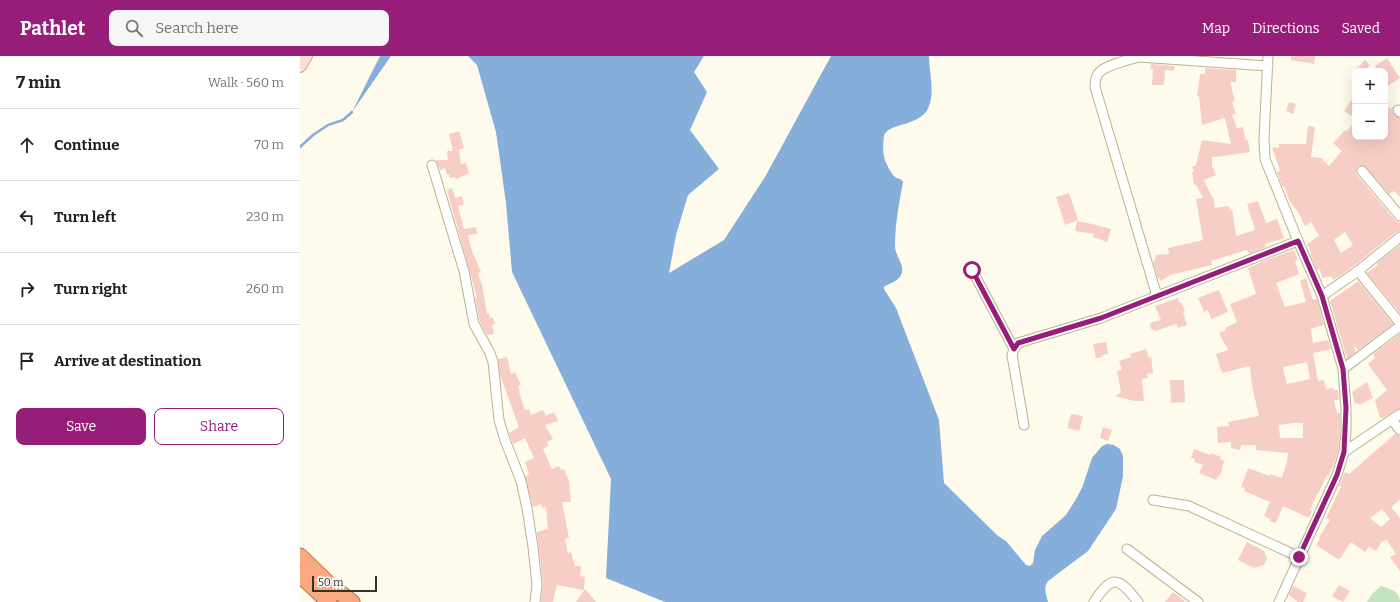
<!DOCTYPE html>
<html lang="en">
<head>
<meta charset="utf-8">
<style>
  body { margin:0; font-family:Bitter,serif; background:#f6f6f6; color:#222 }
  .controls { position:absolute; right:12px; top:12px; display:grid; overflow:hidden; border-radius:8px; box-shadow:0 4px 16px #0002 }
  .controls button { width:36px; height:36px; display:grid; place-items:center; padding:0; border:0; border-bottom:1px solid #e0e0e0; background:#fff; color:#222; font:20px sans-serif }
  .scale { position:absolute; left:12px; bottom:10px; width:65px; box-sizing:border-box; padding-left:4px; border:2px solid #353224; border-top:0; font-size:11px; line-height:14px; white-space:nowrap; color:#353224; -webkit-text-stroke:3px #fff; paint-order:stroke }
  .stop { position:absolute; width:12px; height:12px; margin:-9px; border:3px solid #961d78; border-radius:50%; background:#fff }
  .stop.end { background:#961d78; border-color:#fff; box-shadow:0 1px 4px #0008 }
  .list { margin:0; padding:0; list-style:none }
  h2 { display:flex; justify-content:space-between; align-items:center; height:52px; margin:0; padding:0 16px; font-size:17px }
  h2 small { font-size:13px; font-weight:400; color:#767676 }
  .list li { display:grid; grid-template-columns:26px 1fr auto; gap:12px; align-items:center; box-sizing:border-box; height:72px; padding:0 16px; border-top:1px solid #e0e0e0 }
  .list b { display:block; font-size:15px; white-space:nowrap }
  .list em { font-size:13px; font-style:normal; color:#767676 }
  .actions { display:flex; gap:8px; padding:12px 16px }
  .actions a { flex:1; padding:9px 0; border:1px solid #961d78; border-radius:8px; text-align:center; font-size:14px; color:#961d78 }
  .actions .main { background:#961d78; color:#fff }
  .icon { flex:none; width:22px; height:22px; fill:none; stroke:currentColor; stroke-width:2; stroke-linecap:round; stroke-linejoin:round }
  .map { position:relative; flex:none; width:1100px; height:546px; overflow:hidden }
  header { display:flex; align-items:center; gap:24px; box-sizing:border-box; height:56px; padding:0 20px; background:#961d78; color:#fff }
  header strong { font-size:19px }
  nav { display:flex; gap:22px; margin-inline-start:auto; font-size:14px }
  .search { width:280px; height:36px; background:#f6f6f6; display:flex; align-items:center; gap:10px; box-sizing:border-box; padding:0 14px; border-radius:8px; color:#767676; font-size:15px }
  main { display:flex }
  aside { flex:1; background:#fff }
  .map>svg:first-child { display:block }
</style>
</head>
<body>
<header>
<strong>Pathlet</strong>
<div class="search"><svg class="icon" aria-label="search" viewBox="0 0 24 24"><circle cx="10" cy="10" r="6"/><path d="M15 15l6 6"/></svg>Search here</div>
<nav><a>Map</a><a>Directions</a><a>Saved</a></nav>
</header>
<main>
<aside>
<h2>7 min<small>Walk · 560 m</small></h2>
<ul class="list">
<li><svg class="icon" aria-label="ahead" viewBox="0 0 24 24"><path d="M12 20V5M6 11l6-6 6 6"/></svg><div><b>Continue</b></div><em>70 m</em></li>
<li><svg class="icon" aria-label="left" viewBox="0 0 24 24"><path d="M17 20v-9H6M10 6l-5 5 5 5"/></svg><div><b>Turn left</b></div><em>230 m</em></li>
<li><svg class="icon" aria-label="right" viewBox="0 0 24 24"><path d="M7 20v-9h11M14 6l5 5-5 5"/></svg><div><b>Turn right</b></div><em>260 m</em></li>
<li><svg class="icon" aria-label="arrive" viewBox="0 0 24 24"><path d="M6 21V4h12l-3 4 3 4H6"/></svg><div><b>Arrive at destination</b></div></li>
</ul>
<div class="actions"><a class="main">Save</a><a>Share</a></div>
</aside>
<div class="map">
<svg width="1100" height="546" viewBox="0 0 1100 546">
  <rect width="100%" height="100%" fill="#fefbed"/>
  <path fill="#c1e4bf" d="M1081 530C1090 533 1100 535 1100 546H1067L1072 538Z"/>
  <g fill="#85aeda">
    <polygon points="80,0 91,0 52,56"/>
    <path d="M168 0H404L394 16 407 36 390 74 419 113 388 139 376 179 369 217 424 184 465 121 531 0H629C629 16 635 35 629 50 622 71 588 66 584 80 582 98 583 104 593 119 596 123 601 122 603 126 599 147 595 169 595 190 595 201 606 209 601 219 598 226 589 227 584 231V233L596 252 639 364 644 427 698 480 706 485 726 509 730 510 733 507 735 494 742 480 766 459 776 443 782 432 792 402 802 390 807 388 814 389 820 393 823 400V420L816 453 788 495 748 525C743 532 746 538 748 546H365L306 522 311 423 212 216 206 147 196 76 177 9Z"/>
  </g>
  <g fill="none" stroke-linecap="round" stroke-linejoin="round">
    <polyline stroke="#85aeda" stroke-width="2.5" points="0,91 13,79 28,69 43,64 52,56"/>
  </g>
  <g fill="#f7cec5" fill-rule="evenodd">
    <polygon points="991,0 1015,0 1014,8 991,4"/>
    <polygon points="1087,2 1100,22 1085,32 1085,15 1078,15 1075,10"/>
    <polygon points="1065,4 1070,9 1065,15 1055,15"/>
    <polygon points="851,8 875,10 874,15 865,14 864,29 852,29 853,13 850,13"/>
    <polygon points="905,12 936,14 936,26 930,26 935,45 932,46 936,58 932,59 937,72 943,71 946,85 948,84 950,96 917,101 912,101 912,110 916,119 904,124 912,141 913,141 915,152 929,150 930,155 932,153 936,180 955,174 947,148 958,145 966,167 977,163 984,182 965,188 966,191 949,198 947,194 911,205 912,209 870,219 861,225 857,220 853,206 855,204 856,199 869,198 868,192 903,184 896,143 903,142 896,129 894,129 892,116 894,116 892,111 896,109 902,84 931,88 925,62 902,69 899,40 897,40 900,18 905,18"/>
    <polygon points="1055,39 1055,62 1044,55"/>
    <polygon points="989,46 996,48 993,58 986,55"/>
    <path d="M1089 51 1091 53 1093 51 1092 55 1094 58 1100 62V141L1094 135 1089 138 1064 110H1058L1056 116 1057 119 1095 164 1100 167V175L1096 176 1054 210 1040 220 1033 224 1031 220 1022 222 1020 213 1017 214 1010 197 1011 196 1007 188 1019 180 1011 166 1005 170 998 156 990 146 984 130 983 131 977 116 980 115 972 91 979 92V88H1006L1008 70 1015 71 1011 101 1021 102 1029 110 1042 95 1033 87 1045 74 1047 75 1055 65V81H1085V55ZM1045 176 1053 189 1041 197 1034 184Z"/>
    <polygon points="159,75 164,92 159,94 161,108 166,107 169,117 156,123 155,121 150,122 149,118 147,119 145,112 140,114 136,104 148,104 147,95 153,95 149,78"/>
    <polygon points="152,132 155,142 162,140 164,149 158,150 164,173 176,171 177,178 168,179 172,195 181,216 178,217 182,229 187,258 189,257 190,262 193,261 195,268 192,269 194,278 187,279 180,266 175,242 177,242 147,134"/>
    <polygon points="769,137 778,164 765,169 756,141"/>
    <polygon points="777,165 792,168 811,173 807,186 793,181 794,178 775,175"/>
    <polygon points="1100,189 1100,257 1067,217 1078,209 1077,207"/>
    <path d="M994 194 998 204 995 205 999 218 976 227 985 251 1006 246 1000 225 1006 222 1013 244 1017 243 1024 269 1011 273 1013 287 1028 284 1031 293 1013 297 1018 325 1024 324 1026 333 1033 332 1034 334H1038L1039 344H1034L1037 357H1040V376L1038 395 1036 402 1029 419H1027L1018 438H1017L1010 454 1012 455 1009 462 983 450 976 467 970 465V463L964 460 970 446 944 435 945 432 941 431 948 412 970 420 971 418 982 422 987 405 988 397 956 394V389H941L940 394 931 392V386L918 387 917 371 929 370 928 366 959 360 952 330 950 310 922 317 916 298 928 294 919 277 926 274 925 272 937 266 930 248 956 238 948 212 969 203ZM1007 306 1010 323 987 328 983 313 984 311ZM995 367H1003V382H980L979 369Z"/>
    <polygon points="1057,226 1059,226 1093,268 1058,294 1053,289 1056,296 1047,303 1030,245"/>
    <polygon points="919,234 928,256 911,263 908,254 904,256 898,242"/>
    <polygon points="878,242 880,247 881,246 885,255 883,256 887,269 878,272 876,268 856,275 851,273 850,269 852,266 861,264 855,250"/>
    <polygon points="1100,278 1100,352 1085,361 1080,362 1075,344 1087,334 1068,308 1075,302 1073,298"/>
    <polygon points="806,286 808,298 802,299 802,301 796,302 793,288"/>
    <polygon points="846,293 849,302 851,300 853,317 847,318 848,322 842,323 844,345 834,345 815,340 821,336 817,315 822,314 819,305 831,301 830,298"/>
    <polygon points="207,301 211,318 215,316 221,329 218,330 220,336 219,336 225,354 229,353 231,359 243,354 246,360 254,356 258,365 245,369 253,383 247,386 248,390 243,393 252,413 259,410 261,414 264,413 269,425 271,446 262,446 269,482 265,483 268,497 271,496 275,510 281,510 280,520 285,521 284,534 257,529 253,546 241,546 243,528 237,476 248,473 246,451 242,452 241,448 233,451 225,420 229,418 225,406 234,402 225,382 213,388 209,377 219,371 200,319 198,303"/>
    <polygon points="870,324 884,324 885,346 871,347"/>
    <polygon points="1067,326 1073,342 1059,349 1058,347 1055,348 1052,336"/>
    <polygon points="771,358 783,360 779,375 767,372"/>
    <polygon points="803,371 812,374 808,385 800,382"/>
    <path d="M1095 378 1100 380V444L1091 451 1100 462V515L1090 501 1096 498 1086 483 1084 486 1082 485 1076 495 1069 491 1065 496 1051 486 1039 504 1016 489 1020 482 1019 481 1030 464 1026 462 1041 431 1039 430 1045 416 1049 418ZM1082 453 1090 463 1081 471 1070 462Z"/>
    <polygon points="894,393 910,399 911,397 921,401 920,403 924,405 921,418 918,420 916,424 899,417 903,409 894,406 895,403 891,402"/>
    <polygon points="947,486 964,495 967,502 964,509 954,512 938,504"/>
    <polygon points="1039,529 1050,535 1043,546 1032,540"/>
    <polygon points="993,530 1007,537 1003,546 998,546 989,539"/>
    <polygon points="285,533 296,546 276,546"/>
    <polygon points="873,536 886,546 865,546"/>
  </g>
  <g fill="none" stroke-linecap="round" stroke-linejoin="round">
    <defs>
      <g id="minor">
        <polyline points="968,0 964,83 965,103 998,185 1022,240 1043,313 1046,352 1046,376 1044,396 1037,419 979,546"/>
        <polyline points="1098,54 1100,56"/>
        <polyline points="132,109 164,215 174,268 190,297 193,306 199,364 205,384 221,425 227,452 233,491 237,529 235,546"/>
        <polyline points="1062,115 1100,160"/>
        <polyline points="672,214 714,293"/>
        <polyline points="1058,215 1100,267"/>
        <path d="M857 240 795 31C795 26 795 22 798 18 804 9 828 4 839 1L968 10"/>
        <polyline points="1022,240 1058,215 1100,181"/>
        <polyline points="1043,313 1100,270"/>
        <polyline points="1092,364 1100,374"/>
        <polyline points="724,369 712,299 714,293 718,287 801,262 998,185"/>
        <polyline points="1044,396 1100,358"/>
        <polyline points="853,444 889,450 999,501"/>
        <polyline points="827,493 898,546"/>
        <path d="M794 546C813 517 819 522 838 546"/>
      </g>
      <polyline id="secondary" points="0,10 6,0"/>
      <g id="trunk">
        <polyline points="0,500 31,530 52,546"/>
        <polyline points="0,519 29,546"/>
      </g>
    </defs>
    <use href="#minor" stroke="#bab28f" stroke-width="11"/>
    <use href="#secondary" stroke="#bab28f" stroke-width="14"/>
    <use href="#trunk" stroke="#b4714c" stroke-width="17"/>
    <use href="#minor" stroke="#fff" stroke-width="9"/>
    <use href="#secondary" stroke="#fddfd0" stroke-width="12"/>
    <use href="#trunk" stroke="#faa880" stroke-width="15"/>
  </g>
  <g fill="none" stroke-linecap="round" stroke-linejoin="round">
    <polyline stroke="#961d78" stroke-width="5" points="672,214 714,293 718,287 801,262 998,185 1022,240 1043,313 1046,352 1044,396 1037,419 999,501"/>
  </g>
</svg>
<div class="controls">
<button>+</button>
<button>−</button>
</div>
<div class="scale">50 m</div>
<div class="stop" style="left:672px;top:214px"></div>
<div class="stop end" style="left:999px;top:501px"></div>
</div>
</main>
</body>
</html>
